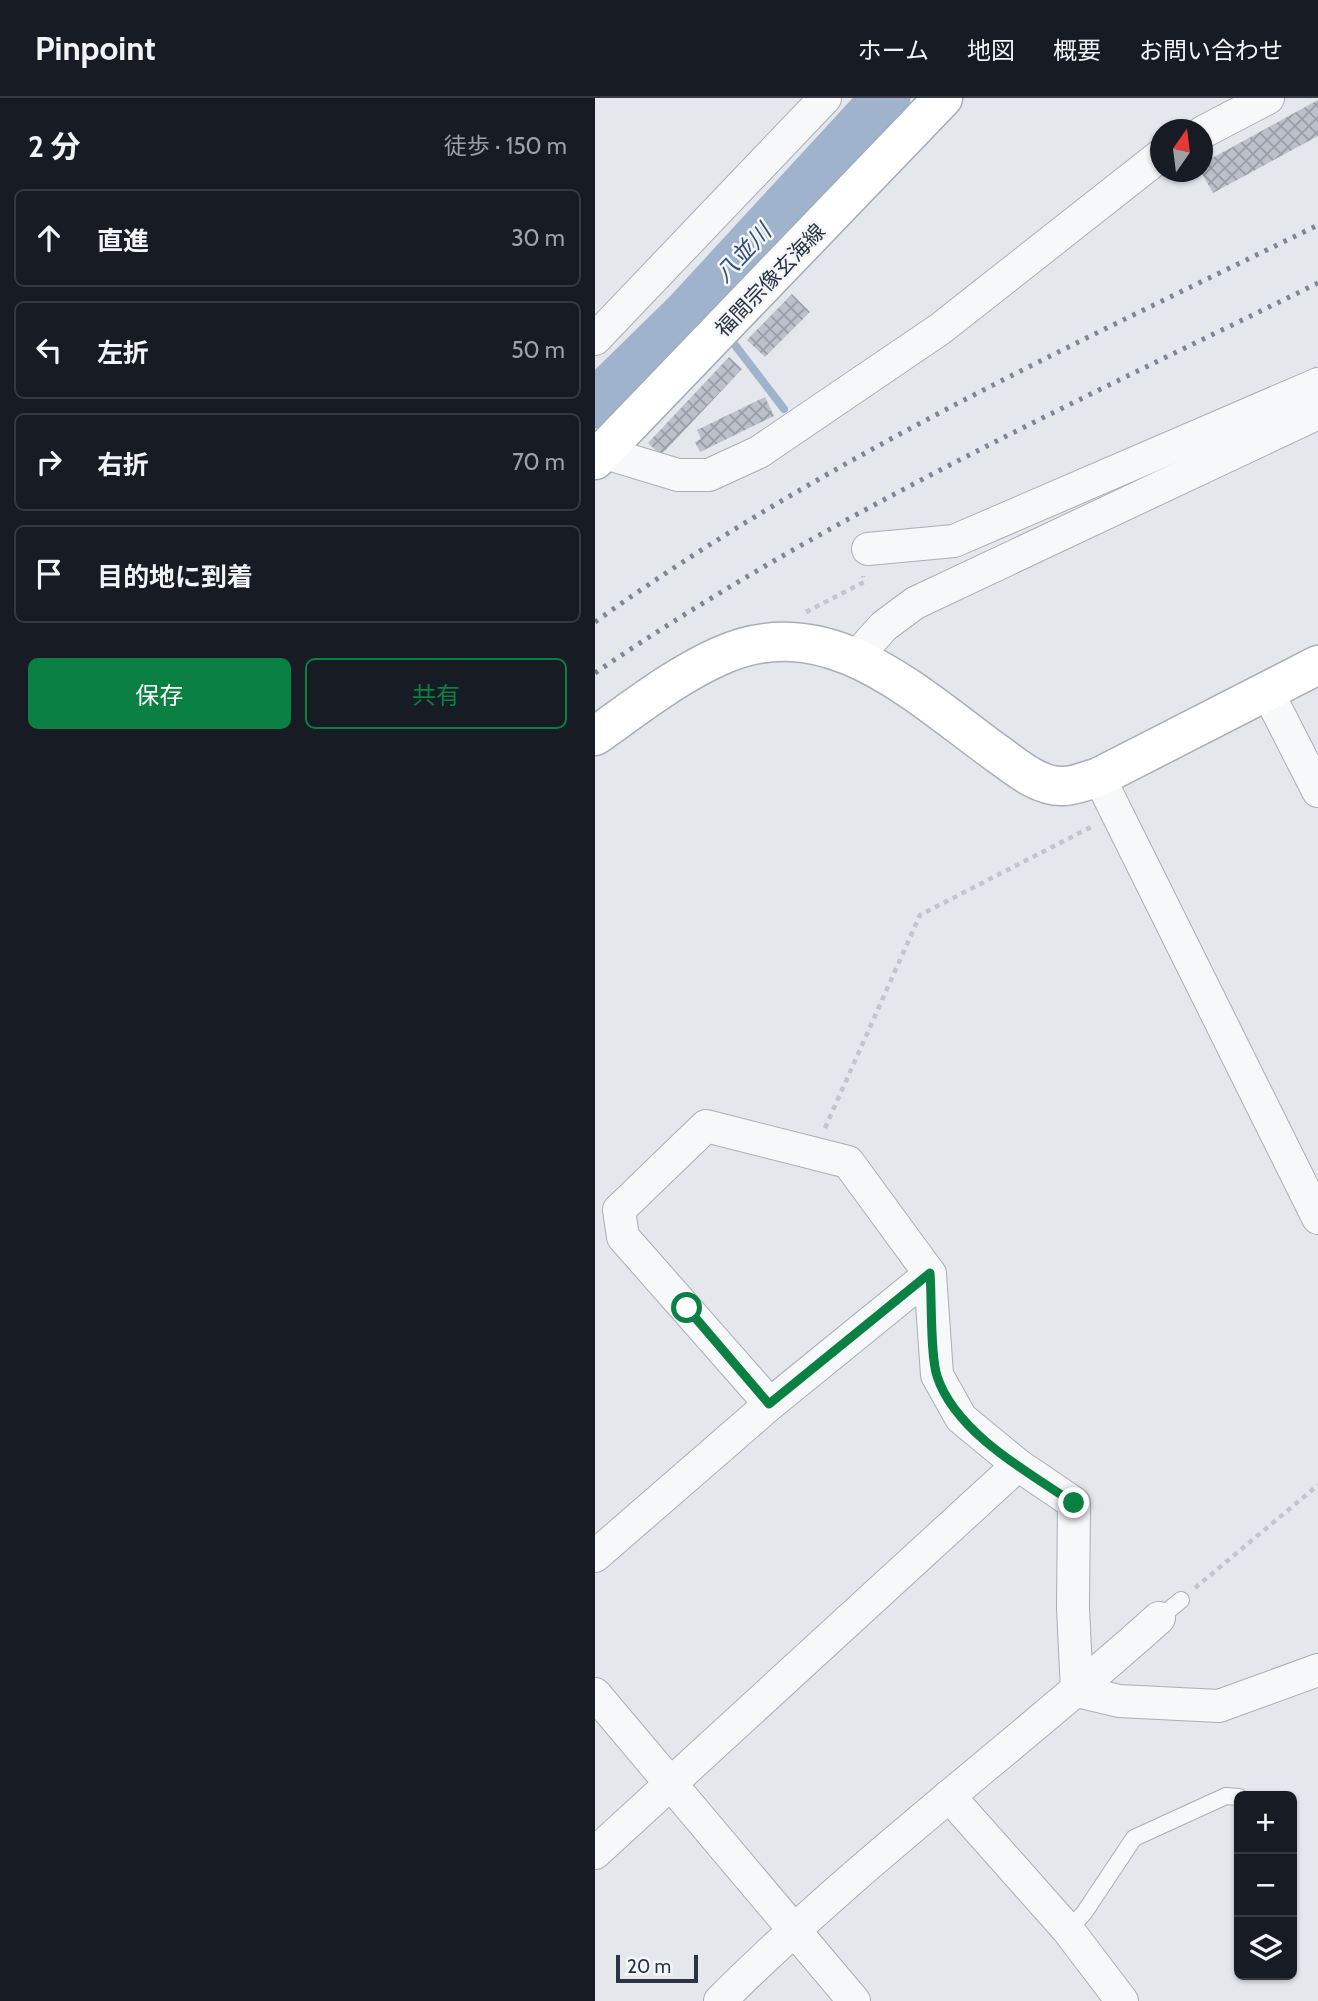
<!DOCTYPE html>
<html lang="ja">
<head>
<meta charset="utf-8">
<style>
  body { margin:0; font-family:Cabin,"Noto Sans JP",sans-serif; background:#20242c; color:#f1f3f6 }
  .controls { position:absolute; right:21px; bottom:21px; display:grid; overflow:hidden; border-radius:10px; box-shadow:0 2px 5px #0004 }
  .controls button { width:63px; height:63px; display:grid; place-items:center; padding:0; border:0; border-bottom:2px solid #363941; background:#171b24; color:#f1f3f6; font:35px sans-serif }
  .compass { position:absolute; left:555px; top:21px; width:63px; height:63px; border-radius:50%; background:#171b24; box-shadow:0 2px 5px #0004; rotate:14deg }
  .scale { position:absolute; left:21px; bottom:18px; width:82px; box-sizing:border-box; padding-left:7px; border:4px solid #2b3445; border-top:0; font-size:19px; line-height:24px; white-space:nowrap; color:#2b3445; -webkit-text-stroke:5px #f4f6f9; paint-order:stroke }
  .stop { position:absolute; width:21px; height:21px; margin:-16px; border:5px solid #0b8043; border-radius:50%; background:#fff }
  .stop.end { background:#0b8043; border-color:#fff; box-shadow:0 2px 7px #0008 }
  .list { margin:0; padding:0; list-style:none }
  h2 { display:flex; justify-content:space-between; align-items:center; height:91px; margin:0; padding:0 28px; font-size:30px }
  h2 small { font-size:23px; font-weight:400; color:#9ea1a6 }
  .list li { display:grid; grid-template-columns:46px 1fr auto; gap:21px; align-items:center; box-sizing:border-box; height:98px; margin:0 14px 14px; padding:0 14px; border:2px solid #363941; border-radius:10px }
  .list b { display:block; font-size:26px; white-space:nowrap }
  .list em { font-size:23px; font-style:normal; color:#9ea1a6 }
  .actions { display:flex; gap:14px; padding:21px 28px }
  .actions a { flex:1; padding:16px 0; border:2px solid #0b8043; border-radius:10px; text-align:center; font-size:24px; color:#0b8043 }
  .actions .main { background:#0b8043; color:#fff }
  .icon { flex:none; width:38px; height:38px; fill:none; stroke:currentColor; stroke-width:2; stroke-linecap:round; stroke-linejoin:round }
  .map { position:relative; flex:none; width:723px; height:1903px; overflow:hidden }
  header { display:flex; align-items:center; gap:42px; box-sizing:border-box; height:98px; padding:0 35px; background:#171b24; border-bottom:2px solid #363941 }
  header strong { font-size:33px }
  nav { display:flex; gap:38px; margin-inline-start:auto; font-size:24px }
  main { display:flex }
  aside { flex:1; background:#171b24 }
  .map>svg:first-child { display:block }
</style>
</head>
<body>
<header>
<strong>Pinpoint</strong>
<nav><a>ホーム</a><a>地図</a><a>概要</a><a>お問い合わせ</a></nav>
</header>
<main>
<aside>
<h2>2 分<small>徒歩 · 150 m</small></h2>
<ul class="list">
<li><svg class="icon" aria-label="ahead" viewBox="0 0 24 24"><path d="M12 20V5M6 11l6-6 6 6"/></svg><div><b>直進</b></div><em>30 m</em></li>
<li><svg class="icon" aria-label="left" viewBox="0 0 24 24"><path d="M17 20v-9H6M10 6l-5 5 5 5"/></svg><div><b>左折</b></div><em>50 m</em></li>
<li><svg class="icon" aria-label="right" viewBox="0 0 24 24"><path d="M7 20v-9h11M14 6l5 5-5 5"/></svg><div><b>右折</b></div><em>70 m</em></li>
<li><svg class="icon" aria-label="arrive" viewBox="0 0 24 24"><path d="M6 21V4h12l-3 4 3 4H6"/></svg><div><b>目的地に到着</b></div></li>
</ul>
<div class="actions"><a class="main">保存</a><a>共有</a></div>
</aside>
<div class="map">
<svg width="723" height="1903" viewBox="0 0 723 1903">
  <defs>
    <pattern id="building-cross-hatch" width="8" height="8" patternUnits="userSpaceOnUse" patternTransform="scale(1.75)"><rect width="8" height="8" fill="#bbc0ca"/><path d="M0 0l8 8M0 8l8-8" fill="none" stroke="#989da6"/></pattern>
  </defs>
  <rect width="100%" height="100%" fill="#e4e7ec"/>
  <g fill="none" stroke-linecap="round" stroke-linejoin="round">
    <g stroke="#9fb4cc" stroke-width="8">
      <polyline points="105,203 121,223"/>
      <polyline points="133,238 189,311"/>
    </g>
    <polyline stroke="#9fb4cc" stroke-width="49" points="0,306 92,216 291,0"/>
  </g>
  <g fill="url(#building-cross-hatch)">
    <polygon points="723,2 723,38 618,95 606,74 608,65"/>
    <polygon points="197,196 215,214 170,259 152,242"/>
    <polygon points="134,259 147,271 66,357 53,345"/>
    <polygon points="170,299 179,318 105,354 100,344 106,341 102,332"/>
  </g>
  <g fill="none" stroke-linecap="round" stroke-linejoin="round">
    <defs>
      <g id="lane">
        <polyline points="564,1520 586,1502"/>
        <polyline points="473,1832 489,1815 539,1740 631,1698 644,1699"/>
      </g>
      <g id="street">
        <polyline points="608,34 673,0"/>
        <polyline points="0,241 230,0"/>
        <polyline points="7,354 83,377 114,377 164,354 345,231 566,57"/>
        <polyline points="273,451 359,443 723,286"/>
        <polyline points="262,558 289,528 320,505 723,315"/>
        <polyline points="672,593 723,693"/>
        <polyline points="504,679 723,1120"/>
        <polyline points="175,1306 28,1139 24,1112 111,1028 253,1064 335,1176 342,1277 366,1320 423,1367 479,1405 478,1510 482,1593"/>
        <polyline points="0,1458 175,1306 335,1176"/>
        <polyline points="482,1593 524,1603 624,1608 723,1572"/>
        <polyline points="0,1596 259,1903"/>
        <polyline points="354,1698 473,1832 527,1903"/>
        <polyline points="0,1755 423,1367"/>
        <path d="M125 1903C263 1765 419 1650 564 1520"/>
      </g>
      <path id="secondary" d="M0 638C40 610 80 578 125 558 233 509 321 597 403 656 421 669 444 689 468 688 480 688 493 682 504 679L723 567"/>
      <polyline id="primary" points="0,362 348,0"/>
    </defs>
    <use href="#lane" stroke="#a9aeb7" stroke-width="18"/>
    <use href="#street" stroke="#a9aeb7" stroke-width="34"/>
    <use href="#secondary" stroke="#a9aeb7" stroke-width="41"/>
    <use href="#primary" stroke="#a3abb8" stroke-width="41"/>
    <g stroke="#c2c5cb" stroke-width="4.5" stroke-dasharray="5 5" stroke-linecap="butt">
      <polyline points="211,514 269,484 268,478"/>
      <polyline points="230,1030 325,817 496,729"/>
      <polyline points="600,1490 723,1387"/>
    </g>
    <use href="#lane" stroke="#f7f8fa" stroke-width="16"/>
    <use href="#street" stroke="#f7f8fa" stroke-width="32"/>
    <use href="#secondary" stroke="#fff" stroke-width="38"/>
    <use href="#primary" stroke="#fff" stroke-width="38"/>
    <g stroke="#7d8696" stroke-width="5" stroke-dasharray="3.5 7" stroke-linecap="butt">
      <path d="M0 524C224 363 476 248 723 127"/>
      <path d="M0 575C227 420 477 306 723 185"/>
    </g>
  </g>
  <g fill="none" stroke-linecap="round" stroke-linejoin="round">
    <path stroke="#0b8043" stroke-width="9" d="M92 1210 174 1306 335 1175C337 1200 335 1257 342 1278 360 1334 432 1374 479 1405"/>
  </g>
  <g text-anchor="middle" dominant-baseline="central" stroke-width="5" stroke-linejoin="round" paint-order="stroke">
    <g font-size="21" fill="#2b3445" stroke="#f4f6f9">
      <text transform="translate(175 182) rotate(-46)">福間宗像玄海線</text>
    </g>
    <g font-size="23" font-style="italic" fill="#34527a" stroke="#f4f6f9">
      <text transform="translate(148 155) rotate(-47)">八並川</text>
    </g>
  </g>
</svg>
<div class="controls">
<button>+</button>
<button>−</button>
<button><svg class="icon" aria-label="layers" viewBox="0 0 24 24"><path d="M12 4l9 5-9 5-9-5zM3 14l9 5 9-5"/></svg></button>
</div>
<svg class="compass" viewBox="-18 -18 36 36"><path d="M0-13l5 13h-10z" fill="#e53935"/><path d="M0 13l5-13h-10z" fill="#9ea1a6"/></svg>
<div class="scale">20 m</div>
<div class="stop" style="left:92px;top:1210px"></div>
<div class="stop end" style="left:479px;top:1405px"></div>
</div>
</main>
</body>
</html>
